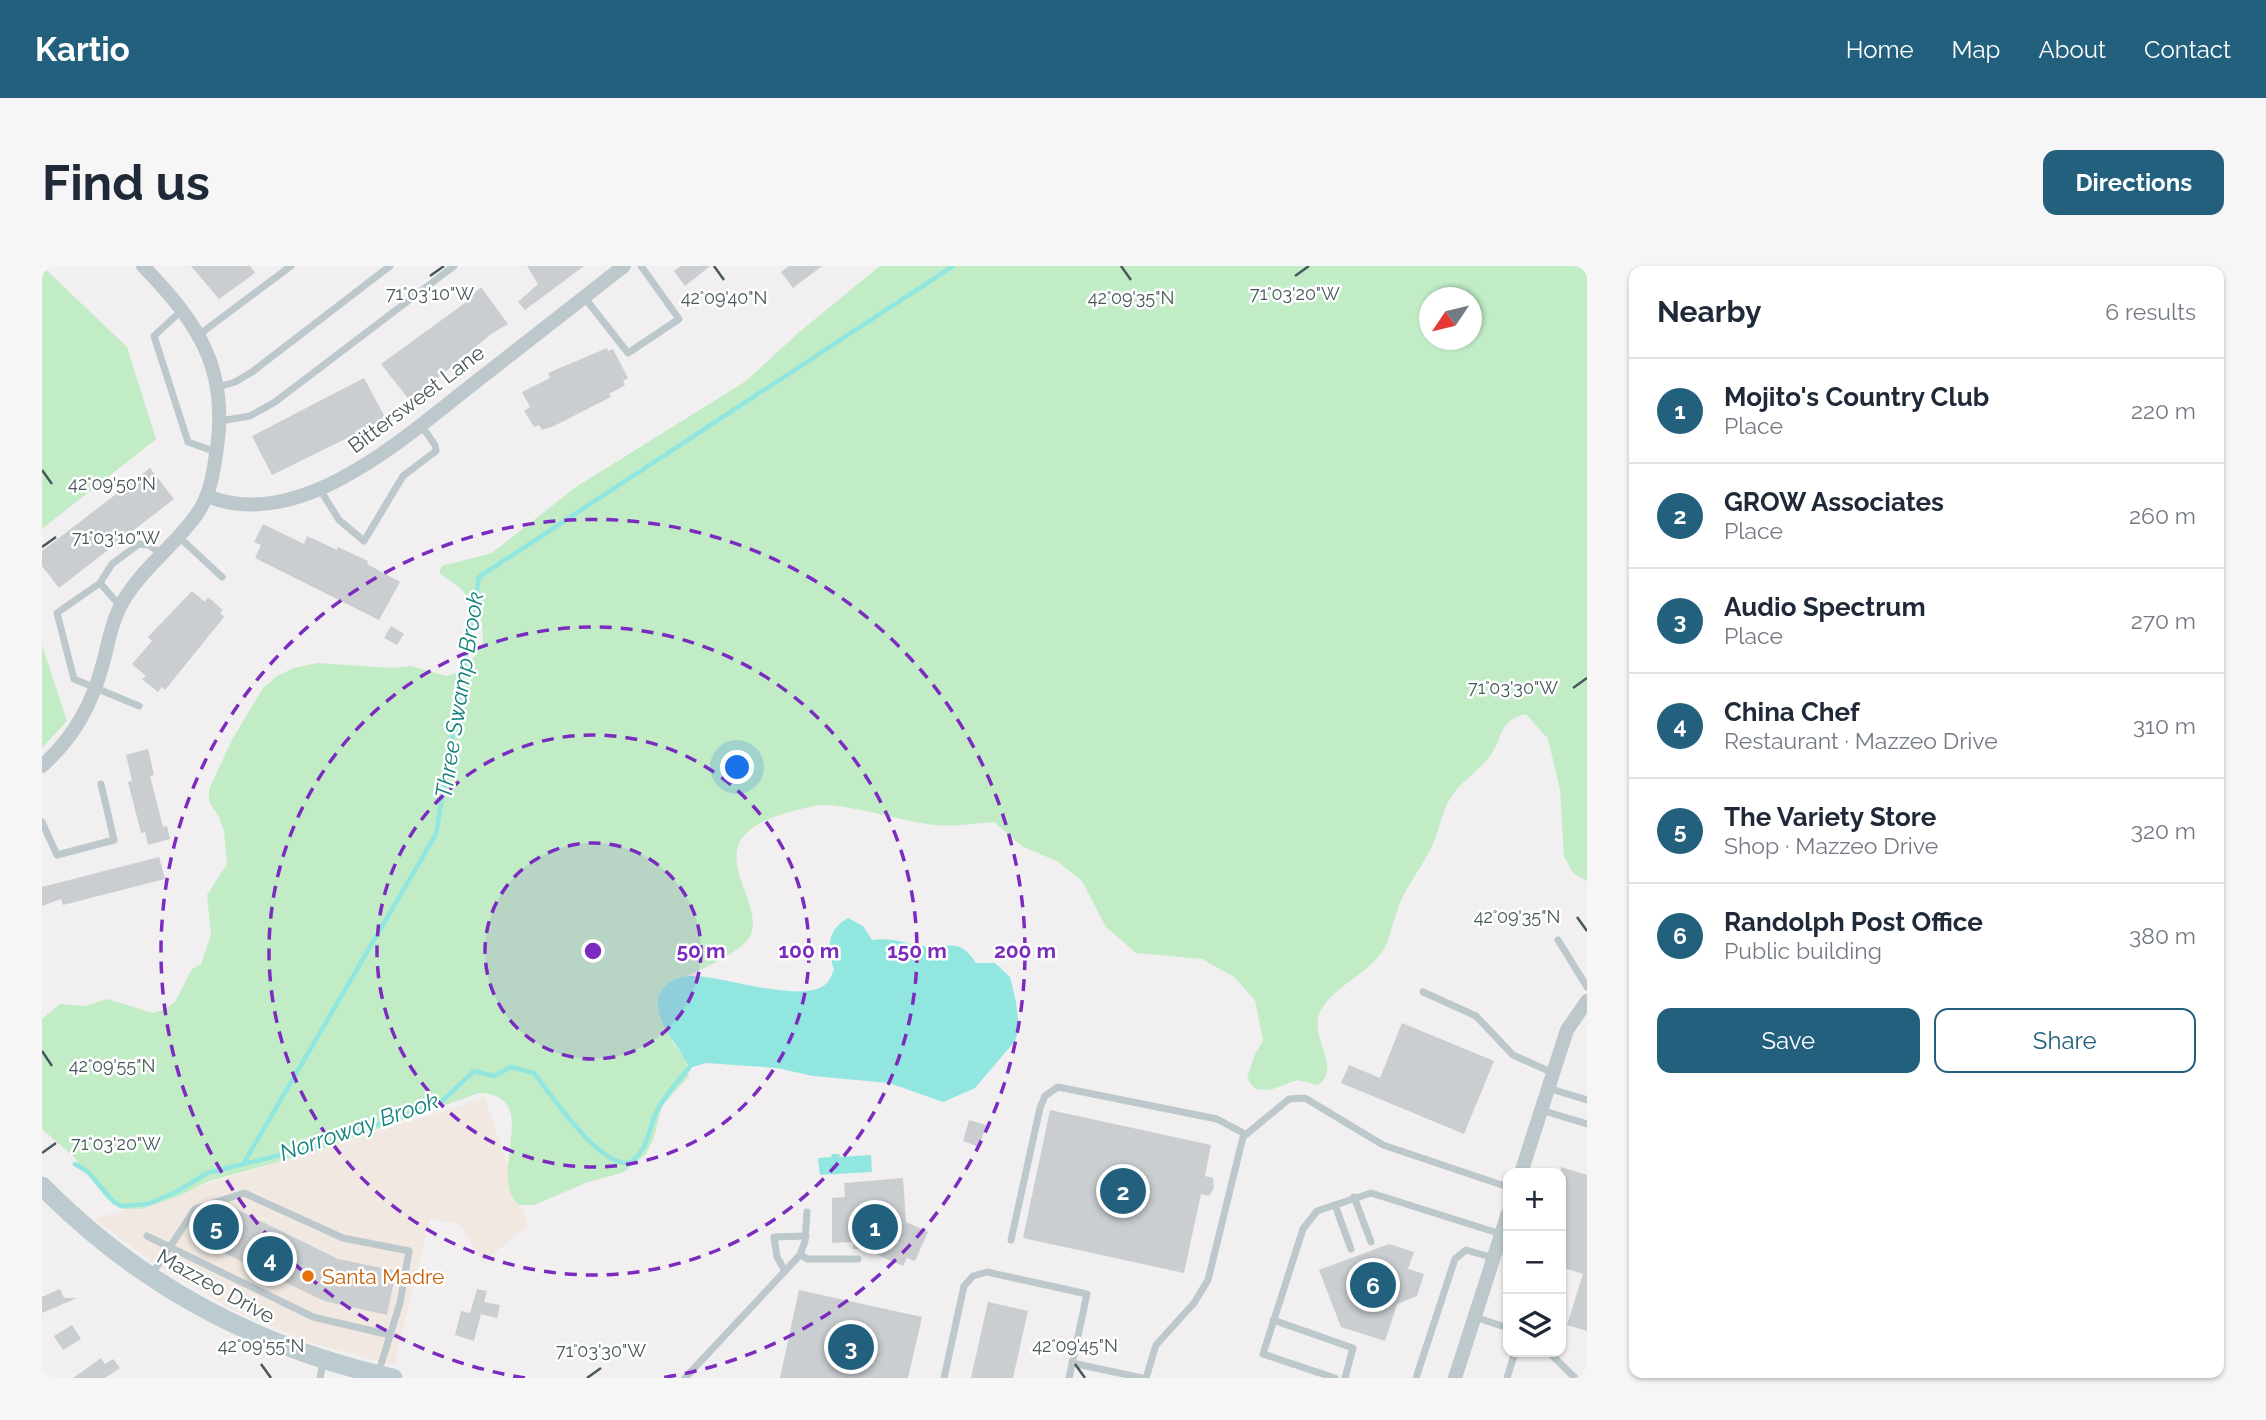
<!DOCTYPE html>
<html lang="en">
<head>
<meta charset="utf-8">
<style>
  body { margin:0; font-family:Raleway,sans-serif; background:#f6f6f7; color:#1f2937 }
  .controls { position:absolute; right:21px; bottom:21px; display:grid; overflow:hidden; border-radius:14px; box-shadow:0 2px 5px #0004 }
  .controls button { width:63px; height:63px; display:grid; place-items:center; padding:0; border:0; border-bottom:2px solid #e0e1e3; background:#fff; color:#1f2937; font:35px sans-serif }
  .compass { position:absolute; left:1377px; top:21px; width:63px; height:63px; border-radius:50%; background:#fff; box-shadow:0 2px 5px #0004; rotate:235deg }
  .you { position:absolute; left:696px; top:502px; width:24px; height:24px; margin:-18px; border:5px solid #fff; border-radius:50%; background:#1a73e8; box-shadow:0 0 0 10px #1a73e833 }
  .badge { display:grid; place-items:center; width:46px; height:46px; border-radius:50%; background:#22607e; color:#fff; font-size:23px; font-weight:700 }
  .pin { position:absolute; translate:-50% -50%; border:4px solid #fff; box-shadow:0 2px 7px #0006 }
  .list { margin:0; padding:0; list-style:none }
  h2 { display:flex; justify-content:space-between; align-items:center; height:91px; margin:0; padding:0 28px; font-size:30px }
  h2 small { font-size:23px; font-weight:400; color:#747a83 }
  .list li { display:grid; grid-template-columns:46px 1fr auto; gap:21px; align-items:center; box-sizing:border-box; height:105px; padding:0 28px; border-top:2px solid #e0e1e3 }
  .list b { display:block; font-size:26px; white-space:nowrap }
  .list p { margin:0; font-size:23px; white-space:nowrap; color:#747a83 }
  .list em { font-size:23px; font-style:normal; color:#747a83 }
  .actions { display:flex; gap:14px; padding:21px 28px }
  .actions a { flex:1; padding:16px 0; border:2px solid #22607e; border-radius:14px; text-align:center; font-size:24px; color:#22607e }
  .actions .main { background:#22607e; color:#fff }
  .icon { flex:none; width:38px; height:38px; fill:none; stroke:currentColor; stroke-width:2; stroke-linecap:round; stroke-linejoin:round }
  .map { position:relative; flex:none; width:1545px; height:1112px; overflow:hidden; border-radius:14px }
  header { display:flex; align-items:center; gap:42px; box-sizing:border-box; height:98px; padding:0 35px; background:#22607e; color:#fff }
  header strong { font-size:33px }
  nav { display:flex; gap:38px; margin-inline-start:auto; font-size:24px }
  .intro { display:flex; align-items:center; justify-content:space-between; box-sizing:border-box; height:168px; padding:0 42px }
  h1 { margin:0; font-size:49px }
  .button { padding:18px 32px; border-radius:14px; background:#22607e; color:#fff; font-size:24px; font-weight:700 }
  main { display:flex; gap:42px; padding:0 42px }
  aside { flex:1; background:#fff; border-radius:14px; box-shadow:0 2px 5px #0004 }
  .map>svg:first-child { display:block }
</style>
</head>
<body>
<header>
<strong>Kartio</strong>
<nav><a>Home</a><a>Map</a><a>About</a><a>Contact</a></nav>
</header>
<div class="intro"><h1>Find us</h1><a class="button">Directions</a></div>
<main>
<div class="map">
<svg width="1545" height="1112" viewBox="0 0 1545 1112">
  <rect width="100%" height="100%" fill="#f2eff0"/>
  <polygon fill="#f0e8e1" points="443,832 486,959 441,996 418,958 388,953 352,1099 269,1077 193,1045 116,1000 53,953"/>
  <g fill="#c1ecc6" fill-rule="evenodd">
    <polygon points="0,0 85,81 114,173 0,263"/>
    <path d="M838 0H1545V615L1531 607 1522 590 1518 523 1506 473 1484 448C1454 455 1462 474 1445 494 1434 506 1421 515 1411 528 1399 545 1398 564 1389 582 1381 599 1368 615 1360 633 1352 649 1350 667 1342 683 1326 709 1292 719 1278 746 1266 770 1301 802 1276 819L1255 814 1228 824 1213 823 1205 812 1213 788 1221 775 1213 734 1192 711 1160 693 1094 687 1064 661 1040 615 1015 595 981 581 952 556C934 557 912 561 894 559 861 556 815 540 784 539 768 539 747 546 732 551 652 580 728 636 707 672 699 686 650 709 634 714L630 776 643 792 647 810 620 840 611 874 604 888 582 906 546 916 492 939H477C443 909 503 829 437 827L268 887 167 915 137 930 99 943H81L65 933 31 890 0 863V753L18 738 43 740 65 733 111 747 123 743 133 736 150 703 159 698 169 669 165 629 185 598 182 565 176 549 167 536V523L191 472 221 422 235 410 252 402 275 397 351 402 369 400 404 410 416 407 434 389 441 376 440 357 433 339 418 322 397 307 400 300 450 287 534 221 704 115 756 67ZM1388 32H1430V74H1388Z"/>
    <polygon points="0,379 25,455 0,482"/>
  </g>
  <g fill="#91e6e0">
    <path d="M806 652 821 660 830 674C852 671 860 677 880 680 905 684 916 669 934 697H953L968 711 974 736 977 763 973 775 933 822 901 836 847 817 771 810 735 802 664 797 647 802C638 780 619 765 616 740 614 723 630 712 646 710 677 708 750 736 780 721 787 717 789 710 792 704 785 682 784 665 806 652Z"/>
    <polygon points="790,888 797,888 798,891 829,889 830,906 778,909 776,892 789,891"/>
  </g>
  <g fill="none" stroke-linecap="round" stroke-linejoin="round">
    <g stroke="#91e6e0" stroke-width="4.5">
      <polyline points="203,895 394,568 437,311 911,0"/>
      <path d="M33 898 46 906 72 936 79 940 106 938 134 926 165 907 275 880 399 836 432 805 452 810 469 801 492 807C510 830 557 901 588 897 610 879 604 865 616 843 624 828 636 815 647 802"/>
    </g>
  </g>
  <g fill="#caced1">
    <polygon points="149,0 208,0 213,7 177,33"/>
    <polygon points="485,0 542,0 483,44 476,36 496,18"/>
    <polygon points="639,0 668,0 643,20 632,5"/>
    <polygon points="747,0 780,0 751,22 739,6"/>
    <polygon points="439,21 466,58 449,68 368,135 339,98 423,37"/>
    <polygon points="565,82 566,85 571,83 586,112 581,115 583,119 567,128 569,131 512,160 500,164 497,159 492,161 482,145 488,141 480,126 508,112 506,107"/>
    <polygon points="322,112 344,153 230,209 210,170"/>
    <polygon points="108,202 132,233 17,322 0,300 0,285"/>
    <polygon points="221,258 262,278 265,270 295,284 296,281 326,295 325,298 358,316 337,354 213,292 219,279 212,276"/>
    <polygon points="150,325 163,336 166,331 181,344 178,347 182,351 123,424 120,421 116,426 100,413 104,410 90,398 110,375 106,371"/>
    <polygon points="349,360 362,368 355,379 342,372"/>
    <polygon points="106,483 112,509 108,510 121,561 125,560 128,573 106,579 103,566 99,567 86,516 90,515 84,489"/>
    <polygon points="117,591 123,613 21,639 19,633 0,640 0,621"/>
    <polygon points="1360,757 1452,795 1422,868 1299,817 1307,799 1338,812"/>
    <polygon points="1008,844 1169,879 1163,910 1171,912 1172,922 1167,930 1159,928 1142,1007 981,972"/>
    <polygon points="927,854 944,859 937,881 921,875"/>
    <polygon points="1519,901 1545,909 1545,1065 1525,1059 1541,1008 1519,1001"/>
    <polygon points="861,912 864,956 886,966 873,995 865,992 861,1000 822,983 811,983 811,976 790,977 790,932 803,931 802,917"/>
    <polygon points="186,939 296,993 354,1005 345,1049 282,1035 151,972 165,946"/>
    <polygon points="1347,978 1372,986 1366,1003 1382,1008 1375,1030 1355,1038 1343,1075 1299,1061 1277,1004"/>
    <polygon points="18,1023 22,1032 35,1032 0,1047 0,1031"/>
    <polygon points="435,1023 445,1025 442,1036 458,1039 455,1052 439,1048 432,1075 413,1069 419,1045 428,1047"/>
    <polygon points="757,1024 880,1051 866,1112 738,1112"/>
    <polygon points="946,1036 986,1045 971,1112 929,1112"/>
    <polygon points="30,1059 39,1073 21,1084 12,1070"/>
    <polygon points="59,1092 63,1098 71,1093 78,1102 63,1112 31,1112"/>
  </g>
  <g fill="none" stroke-linecap="round" stroke-linejoin="round">
    <g stroke="#bcc8cb" stroke-width="7">
      <polyline points="542,31 586,87 637,53 599,0"/>
      <polyline points="139,45 112,70 146,176 174,186"/>
      <polyline points="158,68 249,0"/>
      <polyline points="176,121 193,116 210,106 348,0"/>
      <polyline points="178,155 208,150 233,136 412,0"/>
      <polyline points="277,222 297,254 322,275 361,210 394,185 393,179 379,159"/>
      <polyline points="137,271 180,311"/>
      <polyline points="58,317 78,340"/>
      <polyline points="97,440 32,413 15,347 58,317 70,298 97,278 107,279 120,289"/>
      <polyline points="0,556 15,589 72,574 59,518"/>
      <polyline points="1516,674 1545,721"/>
      <polyline points="1381,726 1434,750 1471,789 1511,807"/>
      <polyline points="1506,822 1545,834"/>
      <polyline points="1499,844 1545,858"/>
      <polyline points="1312,931 1329,976"/>
      <polyline points="1293,939 1309,983"/>
      <polyline points="105,970 271,1051 348,1069"/>
      <polyline points="969,974 998,842 1003,830 1016,821 1175,853 1203,868"/>
      <polyline points="758,989 766,993 816,993"/>
      <polyline points="743,1005 735,991 732,971 764,970"/>
      <polyline points="110,1008 153,943 202,927 301,972 367,985 358,1037 336,1108"/>
      <polyline points="1433,1051 1466,1062"/>
      <polyline points="1231,1054 1311,1082 1303,1112"/>
      <polyline points="1507,1086 1533,1112"/>
      <polyline points="1030,1097 1100,1112"/>
      <polyline points="278,1112 281,1096"/>
      <polyline points="643,1112 758,989 763,975 765,946"/>
      <polyline points="902,1112 922,1020 931,1010 945,1006 1045,1028 1027,1112"/>
      <polyline points="1104,1112 1114,1079 1152,1037 1166,1014 1201,871 1247,833 1263,832 1341,879 1466,921"/>
      <polyline points="1293,1112 1221,1088 1261,963 1275,945 1329,927 1459,968"/>
      <polyline points="1374,1112 1413,993 1424,984 1452,992"/>
      <polyline points="1465,1112 1473,1086"/>
    </g>
    <g stroke="#bcc8cb" stroke-width="14">
      <path d="M165 230C260 269 370 165 440 111 487 74 535 37 582 0"/>
      <path d="M0 500C32 471 50 439 61 397 66 379 69 358 78 341 96 305 133 280 155 248 168 229 171 209 174 188 188 104 157 58 101 0"/>
      <polyline points="1479,907 1525,764 1545,735"/>
      <polyline points="1413,1112 1466,947"/>
    </g>
    <path stroke="#bccbd0" stroke-width="19" d="M0 920C97 1019 216 1082 351 1112"/>
  </g>
  <path fill="none" stroke="#49585b" stroke-width="2.5" d="M672 0 682 14M1079 0 1089 14M388 10 402 0M1253 10 1267 0M0 204 10 218M0 281 14 271M1531 422 1545 412M1535 651 1545 665M0 785 10 800M0 887 14 877M219 1098 229 1112M1033 1098 1043 1112M545 1112 559 1102"/>
  <circle cx="551" cy="685" r="108" fill="#7b2cbf" fill-opacity=".12"/>
  <g fill="none" stroke="#7b2cbf" stroke-width="3.5" stroke-dasharray="12 9">
    <circle cx="551" cy="685" r="108"/>
    <circle cx="551" cy="685" r="216"/>
    <circle cx="551" cy="685" r="324"/>
    <path d="M483 1112A432 432 0 1 1 619 1112"/>
  </g>
  <circle fill="#e8710a" stroke="#fff" stroke-width="2.5" cx="266" cy="1010" r="7"/>
  <g text-anchor="middle" dominant-baseline="central" stroke-width="5" stroke-linejoin="round" paint-order="stroke">
    <g font-size="21" fill="#49585b" stroke="#fff">
      <text transform="translate(374 133) rotate(-37)">Bittersweet Lane</text>
      <text transform="translate(174 1020) rotate(29)">Mazzeo Drive</text>
    </g>
    <g font-size="21" fill="#c56008" stroke="#fff" text-anchor="start">
      <text x="280" y="1010">Santa Madre</text>
    </g>
    <g font-size="23" font-style="italic" fill="#15847c" stroke="#fff">
      <text transform="translate(417 429) rotate(-81)">Three Swamp Brook</text>
      <text transform="translate(317 860) rotate(-19)">Norroway Brook</text>
    </g>
  </g>
  <g font-size="18" text-anchor="middle" fill="#49585b" stroke="#fff" stroke-width="5" stroke-linejoin="round" paint-order="stroke">
    <text x="388" y="34">71°03'10"W</text>
    <text x="1253" y="34">71°03'20"W</text>
    <text x="682" y="38">42°09'40"N</text>
    <text x="1089" y="38">42°09'35"N</text>
    <text x="70" y="224">42°09'50"N</text>
    <text x="74" y="278">71°03'10"W</text>
    <text x="1471" y="428">71°03'30"W</text>
    <text x="1475" y="657">42°09'35"N</text>
    <text x="70" y="806">42°09'55"N</text>
    <text x="74" y="884">71°03'20"W</text>
    <text x="219" y="1086">42°09'55"N</text>
    <text x="1033" y="1086">42°09'45"N</text>
    <text x="559" y="1091">71°03'30"W</text>
  </g>
  <circle cx="551" cy="685" r="10" fill="#7b2cbf" stroke="#fff" stroke-width="3.5"/>
  <g font-size="21" text-anchor="middle" font-weight="bold" fill="#7b2cbf" stroke="#fff" stroke-width="5" stroke-linejoin="round" paint-order="stroke">
    <text x="659" y="692">50 m</text>
    <text x="767" y="692">100 m</text>
    <text x="875" y="692">150 m</text>
    <text x="983" y="692">200 m</text>
  </g>
</svg>
<div class="controls">
<button>+</button>
<button>−</button>
<button><svg class="icon" aria-label="layers" viewBox="0 0 24 24"><path d="M12 4l9 5-9 5-9-5zM3 14l9 5 9-5"/></svg></button>
</div>
<svg class="compass" viewBox="-18 -18 36 36"><path d="M0-13l5 13h-10z" fill="#e53935"/><path d="M0 13l5-13h-10z" fill="#747a83"/></svg>
<div class="you"></div>
<div class="pin badge" style="left:833px;top:961px">1</div>
<div class="pin badge" style="left:1081px;top:925px">2</div>
<div class="pin badge" style="left:809px;top:1081px">3</div>
<div class="pin badge" style="left:228px;top:993px">4</div>
<div class="pin badge" style="left:174px;top:961px">5</div>
<div class="pin badge" style="left:1331px;top:1019px">6</div>
</div>
<aside>
<h2>Nearby<small>6 results</small></h2>
<ul class="list">
<li><span class="badge">1</span><div><b>Mojito's Country Club</b><p>Place</p></div><em>220 m</em></li>
<li><span class="badge">2</span><div><b>GROW Associates</b><p>Place</p></div><em>260 m</em></li>
<li><span class="badge">3</span><div><b>Audio Spectrum</b><p>Place</p></div><em>270 m</em></li>
<li><span class="badge">4</span><div><b>China Chef</b><p>Restaurant · Mazzeo Drive</p></div><em>310 m</em></li>
<li><span class="badge">5</span><div><b>The Variety Store</b><p>Shop · Mazzeo Drive</p></div><em>320 m</em></li>
<li><span class="badge">6</span><div><b>Randolph Post Office</b><p>Public building</p></div><em>380 m</em></li>
</ul>
<div class="actions"><a class="main">Save</a><a>Share</a></div>
</aside>
</main>
</body>
</html>
